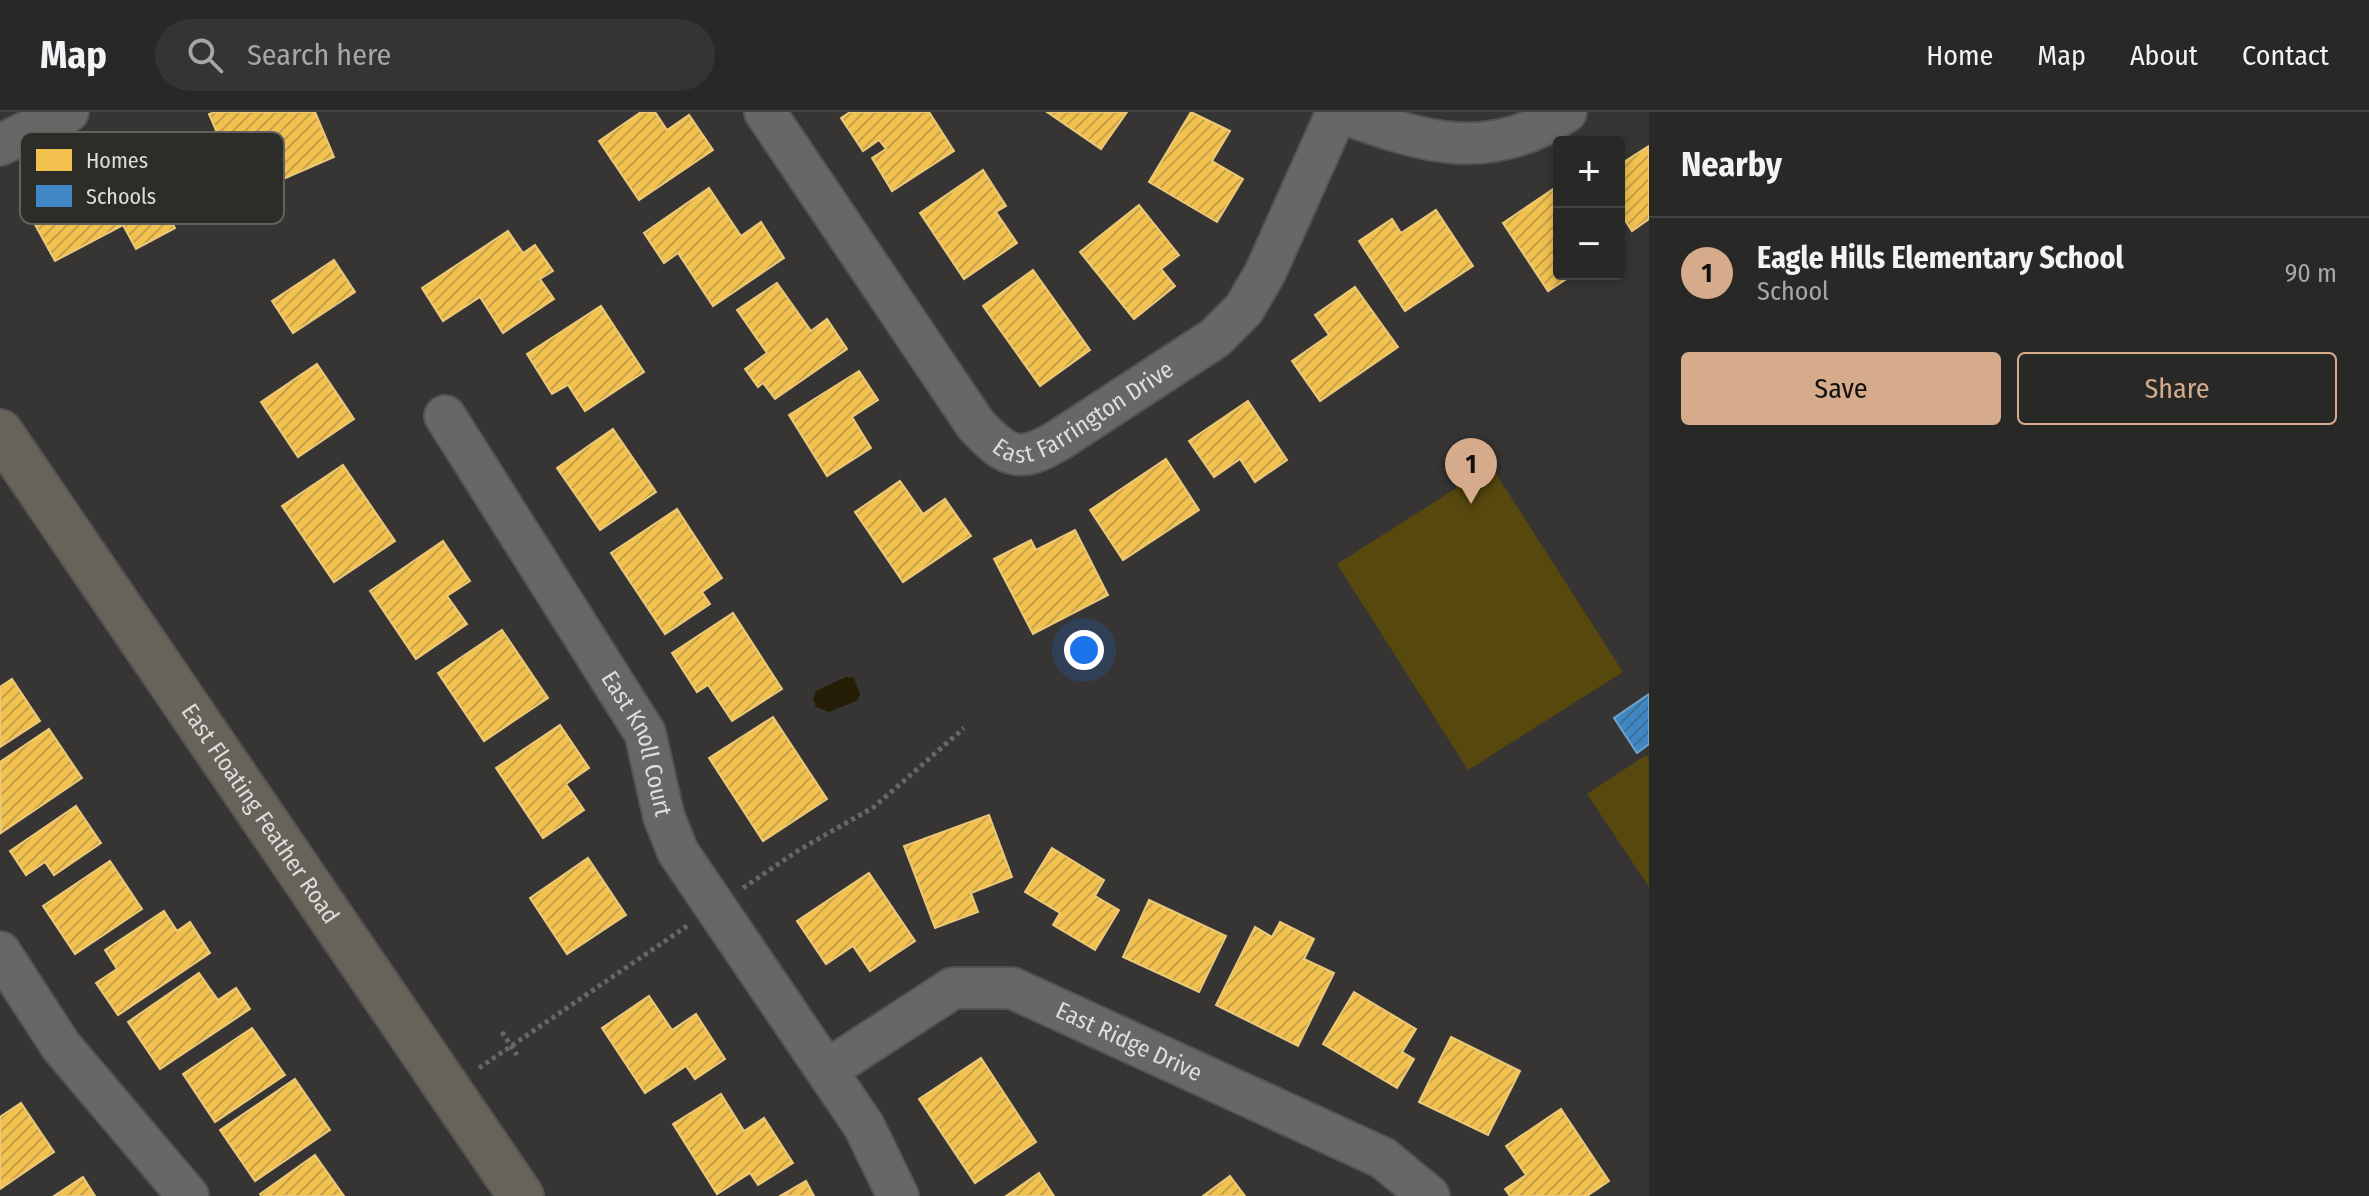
<!DOCTYPE html>
<html lang="en">
<head>
<meta charset="utf-8">
<style>
  body { margin:0; font-family:"Fira Sans Condensed",sans-serif; background:#343433; color:#f1f3f6 }
  .controls { position:absolute; right:24px; top:24px; display:grid; overflow:hidden; border-radius:8px; box-shadow:0 4px 12px #0003 }
  .controls button { width:72px; height:72px; display:grid; place-items:center; padding:0; border:0; border-bottom:2px solid #444; background:#282827; color:#f1f3f6; font:40px sans-serif }
  .you { position:absolute; left:1084px; top:538px; width:28px; height:28px; margin:-20px; border:6px solid #fff; border-radius:50%; background:#1a73e8; box-shadow:0 0 0 12px #1a73e833 }
  .badge { display:grid; place-items:center; width:52px; height:52px; border-radius:50%; background:#d6ab8b; color:#111; font-size:26px; font-weight:700 }
  .pin { position:absolute; translate:-50% -66px; filter:drop-shadow(0 2px 4px #0008) }
  .pin::after { content:''; position:absolute; top:42px; width:28px; height:24px; background:inherit; clip-path:polygon(0 0,100% 0,50% 100%) }
  .list { margin:0; padding:0; list-style:none }
  h2 { display:flex; justify-content:space-between; align-items:center; height:104px; margin:0; padding:0 32px; font-size:34px }
  h2 small { font-size:26px; font-weight:400; color:#a5a6a7 }
  .list li { display:grid; grid-template-columns:52px 1fr auto; gap:24px; align-items:center; box-sizing:border-box; height:112px; padding:0 32px; border-top:2px solid #444 }
  .list b { display:block; font-size:30px; white-space:nowrap }
  .list p { margin:0; font-size:26px; white-space:nowrap; color:#a5a6a7 }
  .list em { font-size:26px; font-style:normal; color:#a5a6a7 }
  .actions { display:flex; gap:16px; padding:24px 32px }
  .actions a { flex:1; padding:18px 0; border:2px solid #d6ab8b; border-radius:8px; text-align:center; font-size:28px; color:#d6ab8b }
  .actions .main { background:#d6ab8b; color:#111 }
  .icon { flex:none; width:44px; height:44px; fill:none; stroke:currentColor; stroke-width:2; stroke-linecap:round; stroke-linejoin:round }
  .map { position:relative; flex:none; width:1649px; height:1084px; overflow:hidden }
  header { display:flex; align-items:center; gap:48px; box-sizing:border-box; height:112px; padding:0 40px; background:#282827; border-bottom:2px solid #444 }
  header strong { font-size:38px }
  nav { display:flex; gap:44px; margin-inline-start:auto; font-size:28px }
  .search { width:560px; height:72px; background:#343433; display:flex; align-items:center; gap:20px; box-sizing:border-box; padding:0 28px; border-radius:44px; color:#a5a6a7; font-size:30px }
  main { display:flex }
  aside { flex:1; background:#282827 }
  .map>svg:first-child { display:block }
</style>
</head>
<body>
<header>
<strong>Map</strong>
<div class="search"><svg class="icon" aria-label="search" viewBox="0 0 24 24"><circle cx="10" cy="10" r="6"/><path d="M15 15l6 6"/></svg>Search here</div>
<nav><a>Home</a><a>Map</a><a>About</a><a>Contact</a></nav>
</header>
<main>
<div class="map">
<svg width="1649" height="1084" viewBox="0 0 1649 1084">
  <defs>
    <pattern id="homes-hatch" width="6" height="6" patternUnits="userSpaceOnUse" patternTransform="scale(2)"><rect width="6" height="6" fill="#f2c14e"/><path d="M-1 1l2-2M0 6l6-6M5 7l2-2" fill="none" stroke="#c6a14b"/></pattern>
    <pattern id="schools-hatch" width="6" height="6" patternUnits="userSpaceOnUse" patternTransform="scale(2)"><rect width="6" height="6" fill="#3f88c5"/><path d="M-1 1l2-2M0 6l6-6M5 7l2-2" fill="none" stroke="#407097"/></pattern>
  </defs>
  <rect width="100%" height="100%" fill="#363534"/>
  <g fill="#57480e">
    <polygon points="1491,354 1623,560 1468,658 1337,452"/>
    <polygon points="1646,643 1649,647 1649,775 1587,682"/>
  </g>
  <polygon fill="#251d06" points="846,565 854,566 860,582 858,588 829,600 816,595 813,587 816,579"/>
  <g fill="url(#homes-hatch)" stroke="#ecc979" stroke-width="2">
    <polygon points="215,0 315,0 334,45 244,84 209,2"/>
    <polygon points="641,0 655,0 667,18 689,3 713,38 639,88 599,29"/>
    <polygon points="850,0 929,0 954,39 892,79 872,46 886,37 879,28 863,39 841,6"/>
    <polygon points="1047,0 1127,0 1101,37"/>
    <polygon points="1191,0 1230,19 1212,49 1243,67 1217,110 1149,70"/>
    <polygon points="1649,34 1649,107 1632,119 1619,99 1619,53"/>
    <polygon points="140,51 175,116 136,137 123,113 55,149 33,109"/>
    <polygon points="983,58 1006,94 996,100 1017,131 964,167 920,101"/>
    <polygon points="1556,75 1559,162 1574,162 1548,179 1503,111"/>
    <polygon points="709,76 741,124 761,110 784,146 713,194 678,141 664,151 644,121"/>
    <polygon points="1139,93 1179,143 1161,157 1175,174 1134,207 1080,140"/>
    <polygon points="1436,98 1473,154 1405,199 1359,129 1392,107 1401,121"/>
    <polygon points="508,119 523,141 535,133 553,159 540,167 554,187 503,221 480,185 443,209 422,176"/>
    <polygon points="334,148 355,180 293,221 272,189"/>
    <polygon points="1033,158 1090,238 1040,274 983,194"/>
    <polygon points="777,171 811,219 827,207 847,237 775,287 763,271 758,275 745,257 767,241 737,198"/>
    <polygon points="1355,175 1398,235 1320,289 1292,249 1329,223 1315,203"/>
    <polygon points="601,194 644,260 585,299 568,273 552,282 527,242"/>
    <polygon points="317,252 354,307 298,345 261,290"/>
    <polygon points="859,259 878,288 852,305 871,336 827,364 789,303"/>
    <polygon points="1248,289 1287,348 1255,370 1240,347 1214,365 1189,329"/>
    <polygon points="613,317 656,380 600,418 557,356"/>
    <polygon points="1166,347 1199,398 1123,448 1090,398"/>
    <polygon points="343,353 395,429 334,470 282,394"/>
    <polygon points="900,369 923,402 945,387 971,424 903,470 855,400"/>
    <polygon points="677,397 722,466 702,480 710,492 665,522 611,441"/>
    <polygon points="1075,418 1108,483 1033,522 994,447 1031,428 1036,438"/>
    <polygon points="443,429 470,469 447,484 467,512 416,547 370,479"/>
    <polygon points="733,501 782,577 732,609 708,573 697,580 672,541"/>
    <polygon points="502,518 548,586 484,629 438,561"/>
    <polygon points="12,567 40,609 0,635 0,575"/>
    <polygon points="773,605 827,687 763,729 709,646"/>
    <polygon points="560,613 589,656 566,672 584,698 543,726 496,656"/>
    <polygon points="49,617 82,666 1,721 0,650"/>
    <polygon points="76,694 101,731 54,763 45,750 26,763 10,739"/>
    <polygon points="989,703 1012,765 971,781 978,800 935,816 904,734"/>
    <polygon points="1052,736 1104,768 1095,784 1119,798 1095,838 1053,813 1060,801 1025,780"/>
    <polygon points="588,746 626,803 567,842 530,786"/>
    <polygon points="110,749 142,797 75,842 43,794"/>
    <polygon points="869,761 915,829 870,859 853,834 826,852 797,809"/>
    <polygon points="1149,788 1226,824 1199,880 1123,845"/>
    <polygon points="164,799 177,819 190,810 210,841 118,903 96,871 117,857 105,838"/>
    <polygon points="1280,810 1314,827 1304,847 1334,861 1298,934 1216,893 1255,815 1272,825"/>
    <polygon points="199,861 218,888 236,876 250,897 160,957 128,910"/>
    <polygon points="1354,880 1416,917 1402,940 1414,947 1397,976 1323,932"/>
    <polygon points="649,884 672,918 696,902 725,947 695,967 686,954 645,981 602,916"/>
    <polygon points="252,916 285,963 215,1010 183,962"/>
    <polygon points="1451,925 1520,959 1488,1023 1419,990"/>
    <polygon points="981,946 1036,1030 975,1071 919,987"/>
    <polygon points="295,967 330,1018 255,1069 220,1018"/>
    <polygon points="721,982 744,1019 764,1006 793,1051 758,1073 750,1061 717,1082 673,1012"/>
    <polygon points="21,991 54,1040 0,1077 0,1005"/>
    <polygon points="1561,997 1609,1069 1587,1084 1510,1084 1505,1077 1526,1063 1506,1034"/>
    <polygon points="315,1043 344,1084 261,1084 260,1082"/>
    <polygon points="1039,1061 1054,1084 1006,1084"/>
    <polygon points="1230,1064 1245,1084 1203,1084"/>
    <polygon points="83,1065 95,1084 54,1084"/>
    <polygon points="806,1069 814,1084 780,1084"/>
  </g>
  <polygon fill="url(#schools-hatch)" stroke="#6fa2cc" stroke-width="2" points="1649,582 1649,632 1637,641 1614,606"/>
  <g fill="none" stroke-linecap="round" stroke-linejoin="round">
    <defs>
      <g id="minor">
        <path id="s1" d="M765 0 976 313C1007 346 1019 352 1059 328L1215 226 1244 197 1265 161 1337 0"/>
        <path d="M1340 0C1422 30 1487 52 1566 0"/>
        <polyline points="0,33 68,0"/>
        <path id="s2" d="M445 304 645 621 664 705 678 740 864 1014 898 1084"/>
        <polyline points="0,840 61,934 188,1084"/>
        <path id="s3" d="M827 958 953 876H1012L1383 1046 1429 1084"/>
      </g>
      <g id="major">
        <path id="s4" d="M0 320 521 1084"/>
      </g>
    </defs>
    <use href="#minor" stroke="#545352" stroke-width="44"/>
    <use href="#major" stroke="#545352" stroke-width="48"/>
    <g stroke="#686766" stroke-width="5" stroke-dasharray="4 4" stroke-linecap="butt">
      <polyline points="743,776 799,738 874,695 964,616"/>
      <polyline points="502,920 517,943"/>
      <polyline points="479,956 687,814"/>
    </g>
    <use href="#minor" stroke="#686766" stroke-width="40"/>
    <use href="#major" stroke="#66635a" stroke-width="44"/>
  </g>
  <g text-anchor="middle" dominant-baseline="central" stroke-width="8" stroke-linejoin="round" paint-order="stroke">
    <g font-size="24" fill="#dedddc" stroke="#2c2c29">
      <text stroke="none"><textPath href="#s1" startOffset="506">East Farrington Drive</textPath></text>
      <text stroke="none"><textPath href="#s2" startOffset="382">East Knoll Court</textPath></text>
      <text stroke="none"><textPath href="#s4" startOffset="462">East Floating Feather Road</textPath></text>
      <text stroke="none"><textPath href="#s3" startOffset="338">East Ridge Drive</textPath></text>
    </g>
  </g>
  <rect x="20" y="20" width="264" height="92" rx="12" fill="#2c2c29" stroke="#61615f" stroke-width="2"/>
  <rect x="36" y="37" width="36" height="22" fill="#f2c14e"/>
  <rect x="36" y="73" width="36" height="22" fill="#3f88c5"/>
  <g font-size="22" fill="#dedddc">
    <text x="86" y="56">Homes</text>
    <text x="86" y="92">Schools</text>
  </g>
</svg>
<div class="controls">
<button>+</button>
<button>−</button>
</div>
<div class="you"></div>
<div class="pin badge" style="left:1471px;top:392px">1</div>
</div>
<aside>
<h2>Nearby<small></small></h2>
<ul class="list">
<li><span class="badge">1</span><div><b>Eagle Hills Elementary School</b><p>School</p></div><em>90 m</em></li>
</ul>
<div class="actions"><a class="main">Save</a><a>Share</a></div>
</aside>
</main>
</body>
</html>
